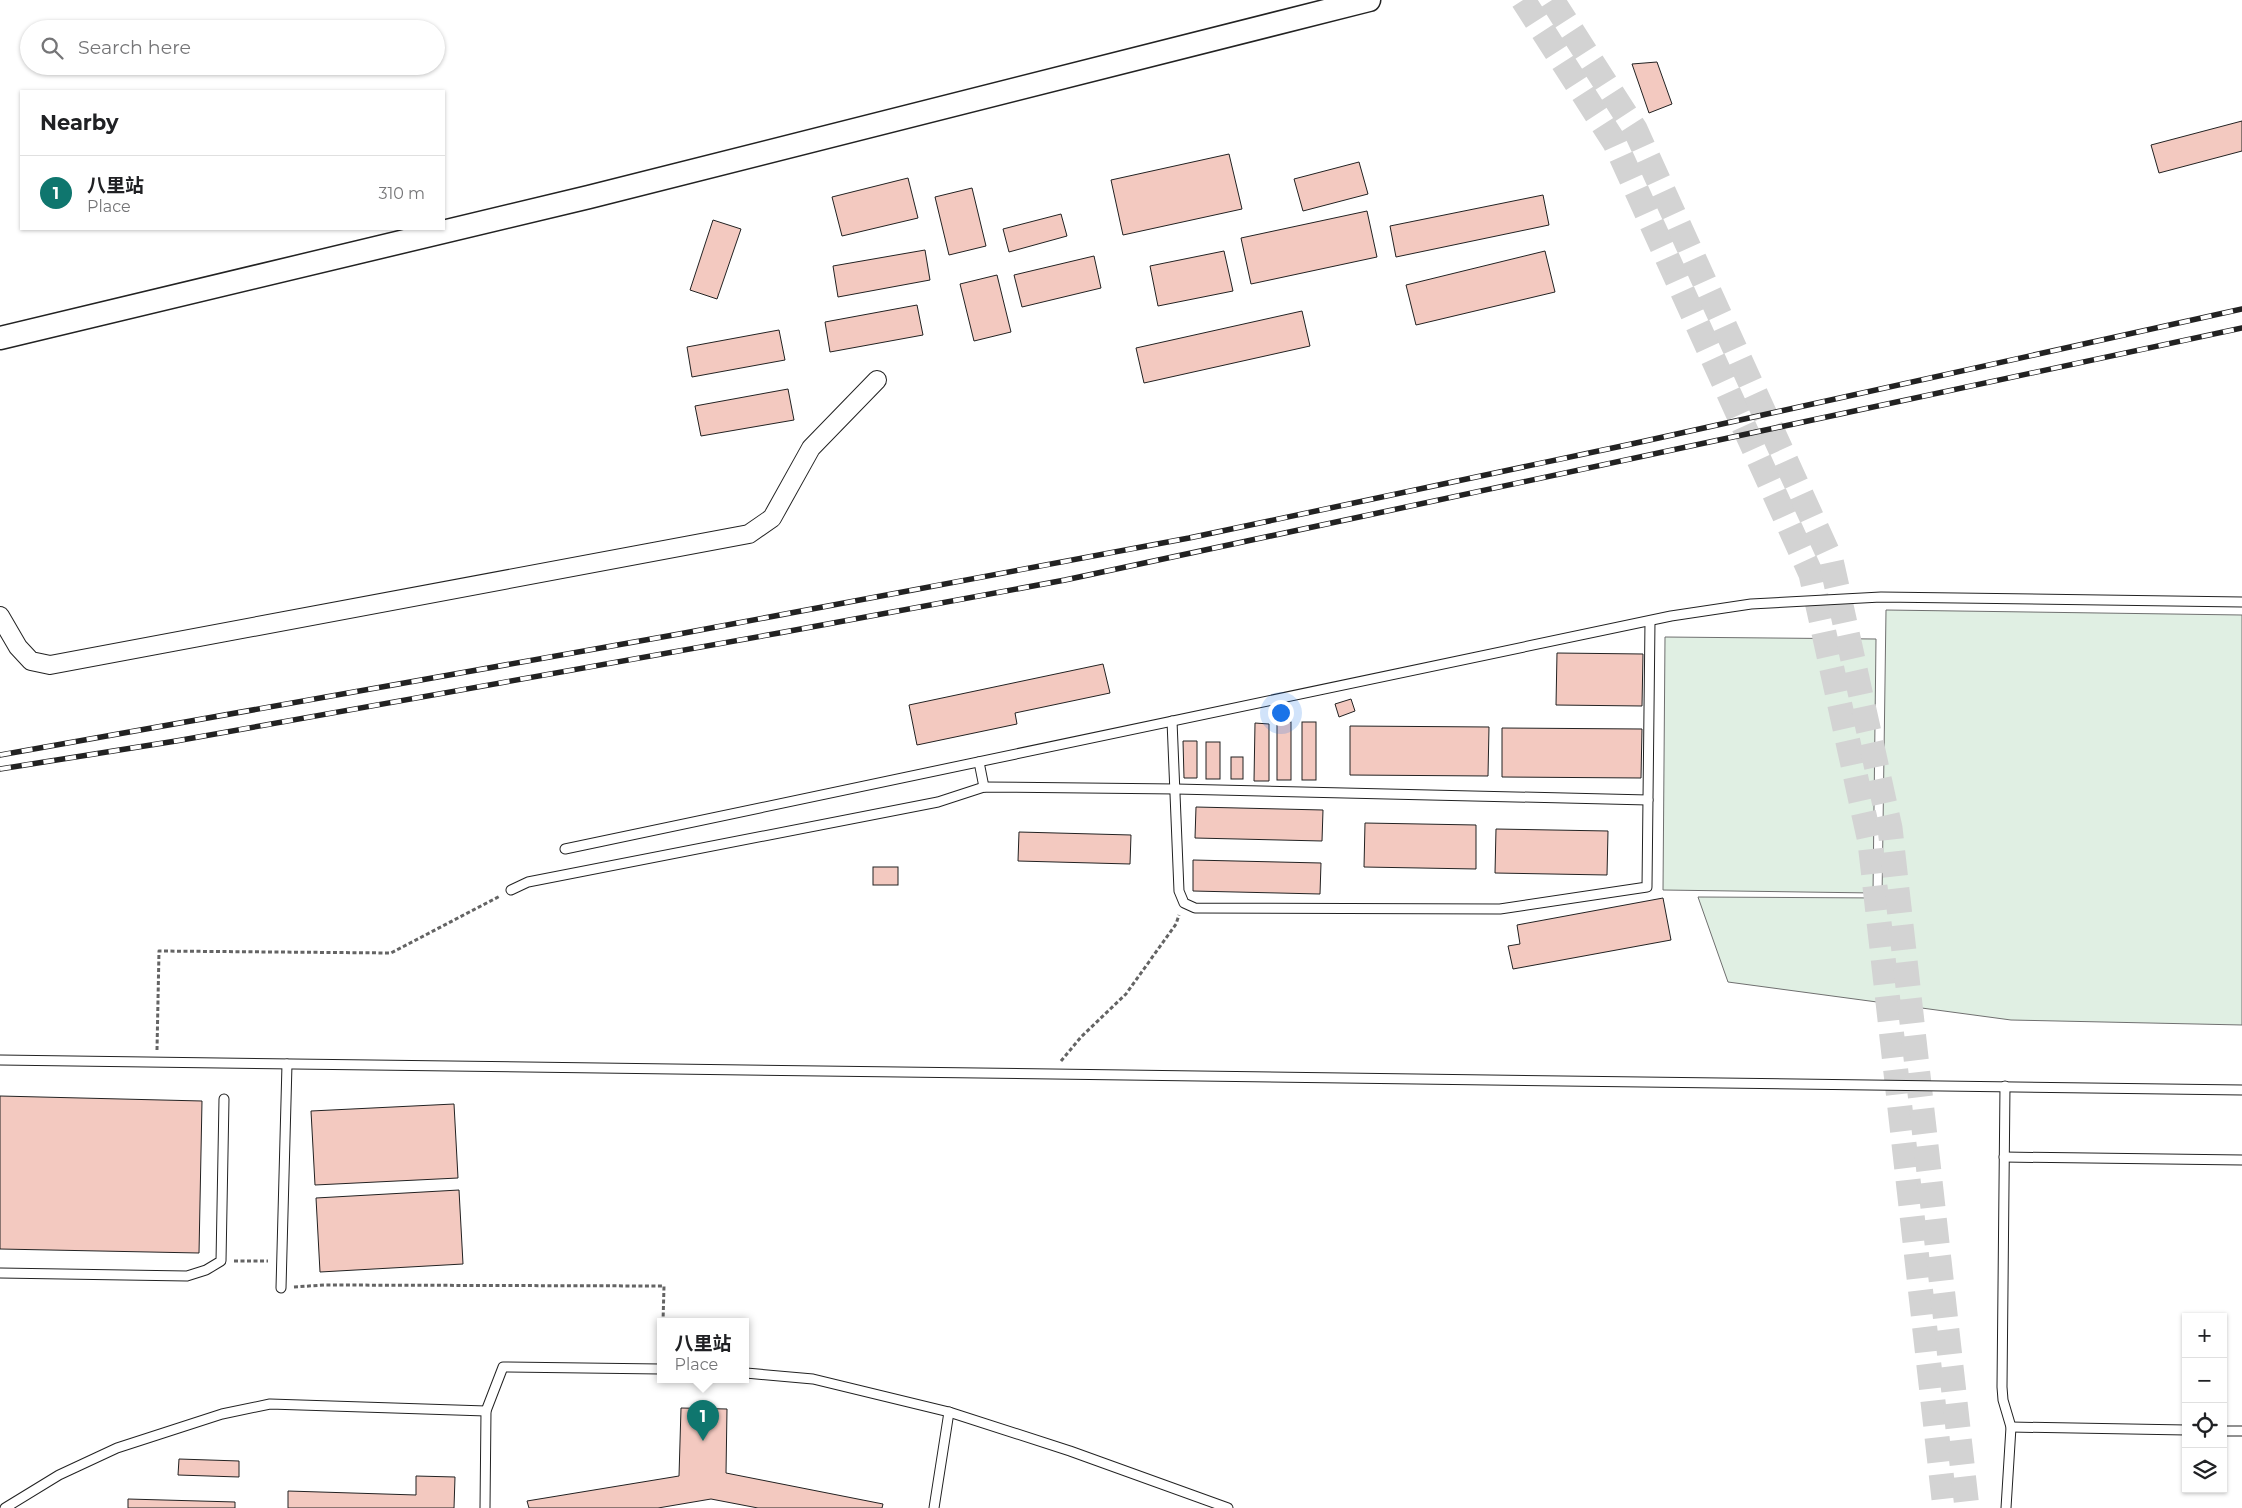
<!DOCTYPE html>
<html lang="en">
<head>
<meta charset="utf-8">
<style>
  body { margin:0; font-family:Montserrat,"Noto Sans SC",sans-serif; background:#f2f2f2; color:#202124 }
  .controls { position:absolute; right:15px; bottom:15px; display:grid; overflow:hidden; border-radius:0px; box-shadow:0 1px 4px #0004 }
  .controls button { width:45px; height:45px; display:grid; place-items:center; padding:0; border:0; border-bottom:1px solid #e0e0e0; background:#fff; color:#202124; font:25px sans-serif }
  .you { position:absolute; left:1280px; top:712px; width:18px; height:18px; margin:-12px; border:4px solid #fff; border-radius:50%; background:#1a73e8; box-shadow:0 0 0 8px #1a73e833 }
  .badge { display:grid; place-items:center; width:32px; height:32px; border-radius:50%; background:#0f766e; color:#fff; font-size:16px; font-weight:700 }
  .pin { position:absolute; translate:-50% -41px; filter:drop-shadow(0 1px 2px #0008) }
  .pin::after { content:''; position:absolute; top:26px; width:18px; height:15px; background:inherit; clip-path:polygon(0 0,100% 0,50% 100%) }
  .popup { position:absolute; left:657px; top:1318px; width:92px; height:65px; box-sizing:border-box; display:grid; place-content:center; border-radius:0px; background:#fff; filter:drop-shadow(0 1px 4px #0005); font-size:16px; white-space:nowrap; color:#757577 }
  .popup b { font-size:19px; color:#202124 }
  .popup::after { content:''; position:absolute; left:50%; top:100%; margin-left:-10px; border:10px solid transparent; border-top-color:#fff }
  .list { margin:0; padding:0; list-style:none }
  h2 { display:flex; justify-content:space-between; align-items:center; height:65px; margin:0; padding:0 20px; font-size:21px }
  h2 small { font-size:16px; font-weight:400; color:#757577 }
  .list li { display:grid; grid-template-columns:32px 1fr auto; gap:15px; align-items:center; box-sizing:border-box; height:75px; padding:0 20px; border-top:1px solid #e0e0e0 }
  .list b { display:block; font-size:19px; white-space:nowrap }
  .list p { margin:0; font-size:16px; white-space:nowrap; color:#757577 }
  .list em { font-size:16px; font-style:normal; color:#757577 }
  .icon { flex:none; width:28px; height:28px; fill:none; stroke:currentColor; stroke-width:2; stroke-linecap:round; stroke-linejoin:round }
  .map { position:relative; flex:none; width:2242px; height:1508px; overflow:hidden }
  .search { position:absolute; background:#fff; box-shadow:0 1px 4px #0004; left:20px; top:20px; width:425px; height:55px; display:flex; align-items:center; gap:12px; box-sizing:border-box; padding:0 18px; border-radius:28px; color:#757577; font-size:19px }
  .panel { position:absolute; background:#fff; box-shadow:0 1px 4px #0004; left:20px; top:90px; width:425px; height:140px; border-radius:0px }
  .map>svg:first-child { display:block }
</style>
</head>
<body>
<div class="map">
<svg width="2242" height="1508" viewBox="0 0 2242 1508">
  <rect width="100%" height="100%" fill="#fff"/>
  <g fill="#e0efe3" stroke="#6f6f6f">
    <polygon points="1886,610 2242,615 2242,1025 2011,1020 1728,982 1698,897 1882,898"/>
    <polygon points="1665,637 1876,639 1873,893 1663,890"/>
  </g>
  <g fill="#f3c9c0" stroke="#222">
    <polygon points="1657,62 1672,104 1649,113 1632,64"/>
    <polygon points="2242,121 2242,151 2159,173 2151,145"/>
    <polygon points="1229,154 1242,209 1123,235 1111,180"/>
    <polygon points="1359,162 1368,194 1303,211 1294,179"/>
    <polygon points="908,178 918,218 842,236 832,197"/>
    <polygon points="972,188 986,246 949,255 935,197"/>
    <polygon points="1543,195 1549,225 1396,257 1390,226"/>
    <polygon points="1367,211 1377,257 1251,284 1241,238"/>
    <polygon points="1061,214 1067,236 1009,252 1003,229"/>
    <polygon points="713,220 741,229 717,299 690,290"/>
    <polygon points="925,250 930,280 838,297 833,266"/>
    <polygon points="1224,251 1233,291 1158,306 1150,266"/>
    <polygon points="1545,251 1555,292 1416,325 1406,285"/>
    <polygon points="1094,256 1101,288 1022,307 1014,275"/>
    <polygon points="997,275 1011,332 974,341 960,284"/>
    <polygon points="917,305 923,335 830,352 825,322"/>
    <polygon points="1302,311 1310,346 1144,383 1136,348"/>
    <polygon points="779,330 785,360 692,377 687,347"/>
    <polygon points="788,389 794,420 701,436 695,406"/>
    <polygon points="1557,653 1643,654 1642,706 1556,705"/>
    <polygon points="1103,664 1110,693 1015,713 1017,724 917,745 909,705"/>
    <polygon points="1351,699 1355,711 1339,717 1335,704"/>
    <rect x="1277" y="722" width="14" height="58"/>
    <rect x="1302" y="722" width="14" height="58"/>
    <polygon points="1255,723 1269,724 1269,781 1254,781"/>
    <polygon points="1350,726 1489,727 1488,776 1350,775"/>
    <polygon points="1502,728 1642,729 1641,778 1502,777"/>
    <polygon points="1183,741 1197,741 1197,778 1184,778"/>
    <rect x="1206" y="742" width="14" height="37"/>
    <rect x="1231" y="757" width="12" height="22"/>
    <polygon points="1196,807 1323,810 1322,841 1195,838"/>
    <polygon points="1365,823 1476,825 1476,869 1364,867"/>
    <polygon points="1496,829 1608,831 1607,875 1495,873"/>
    <polygon points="1019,832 1131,835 1130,864 1018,861"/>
    <polygon points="1193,860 1321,863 1320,894 1193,891"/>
    <rect x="873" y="867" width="25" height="18"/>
    <polygon points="1663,898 1671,940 1513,969 1508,946 1520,944 1517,925"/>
    <polygon points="0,1096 202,1101 199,1253 0,1249"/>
    <polygon points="454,1104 458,1178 315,1185 311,1111"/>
    <polygon points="459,1190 463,1264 320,1272 316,1198"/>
    <polygon points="681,1408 727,1409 726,1473 883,1504 882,1508 758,1508 711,1499 658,1508 529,1508 527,1501 679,1476"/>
    <polygon points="179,1459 239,1461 239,1477 178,1475"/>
    <polygon points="416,1476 455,1477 454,1508 288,1508 288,1491 416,1495"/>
    <polygon points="128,1499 235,1502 235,1508 128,1508"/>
  </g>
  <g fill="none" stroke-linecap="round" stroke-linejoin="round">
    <g stroke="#d3d3d3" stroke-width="25" stroke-dasharray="25 12" stroke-linecap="butt">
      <polyline points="1523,0 1615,143 1811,574 1870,842 1945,1508"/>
      <polyline points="1552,0 1635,129 1831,560 1890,828 1967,1508"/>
    </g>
    <defs>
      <g id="service">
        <polyline points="1172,721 1179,891 1184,903 1195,908 1500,909 1647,887 1650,621"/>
        <polyline points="979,762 984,787"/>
        <polyline points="565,849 1671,616 1751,604 1881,597 2242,602"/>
        <polyline points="511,890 528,882 938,802 984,787 1176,789 1648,800"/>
        <polyline points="0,1060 2242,1090"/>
        <polyline points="2005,1086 2002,1387 2003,1400 2011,1427 2006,1508"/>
        <polyline points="2004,1157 2242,1160"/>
        <polyline points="0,1273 187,1276 206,1270 221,1261 224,1099"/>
        <polyline points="281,1288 287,1064"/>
        <polyline points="746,1373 813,1379 949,1412 1070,1451 1228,1508"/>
        <polyline points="2011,1427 2186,1430"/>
        <polyline points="2223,1431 2242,1431"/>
        <polyline points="5,1508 59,1475 117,1448 222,1414 270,1404 486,1411"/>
        <polyline points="485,1508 486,1411 503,1367 660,1369"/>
        <polyline points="934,1508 949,1412"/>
      </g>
      <polyline id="minor" points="0,616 18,647 31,661 50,665 749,534 772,518 811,448 877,380"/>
      <polyline id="tertiary" points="0,338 589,197 1369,0"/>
    </defs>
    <use href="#service" stroke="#222" stroke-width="11"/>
    <use href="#minor" stroke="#222" stroke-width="20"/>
    <use href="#tertiary" stroke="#222" stroke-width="25"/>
    <g stroke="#646464" stroke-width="3" stroke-dasharray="4 2.5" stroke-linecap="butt">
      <polyline points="157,1050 159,951 391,953 500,896"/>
      <polyline points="1061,1061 1081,1037 1126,994 1176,924 1179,915"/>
      <polyline points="234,1261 268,1261"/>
      <polyline points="294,1287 324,1285 664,1286 663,1322"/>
    </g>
    <use href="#service" stroke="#fff" stroke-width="9"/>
    <use href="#minor" stroke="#fff" stroke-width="18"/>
    <use href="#tertiary" stroke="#fff" stroke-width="22"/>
    <defs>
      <g id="rail">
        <polyline points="0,755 679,634 1189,538 1636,443 2242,309"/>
        <polyline points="0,769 176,741 779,633 1065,580 2242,328"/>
      </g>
    </defs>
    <use href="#rail" stroke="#222" stroke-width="5.5"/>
    <use href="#rail" stroke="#fff" stroke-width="4" stroke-dasharray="11" stroke-linecap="butt"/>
  </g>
</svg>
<div class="controls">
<button>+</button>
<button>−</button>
<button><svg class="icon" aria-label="locate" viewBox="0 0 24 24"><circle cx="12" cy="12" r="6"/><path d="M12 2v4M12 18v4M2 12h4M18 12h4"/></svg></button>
<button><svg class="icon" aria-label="layers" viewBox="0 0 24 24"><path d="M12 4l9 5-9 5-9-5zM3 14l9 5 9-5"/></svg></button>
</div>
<div class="you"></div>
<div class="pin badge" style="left:703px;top:1441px">1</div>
<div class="popup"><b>八里站</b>Place</div>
<div class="search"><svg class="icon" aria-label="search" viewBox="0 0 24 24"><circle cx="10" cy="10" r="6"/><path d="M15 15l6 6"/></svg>Search here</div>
<section class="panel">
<h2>Nearby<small></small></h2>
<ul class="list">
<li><span class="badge">1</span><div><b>八里站</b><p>Place</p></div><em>310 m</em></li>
</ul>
</section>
</div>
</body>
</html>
